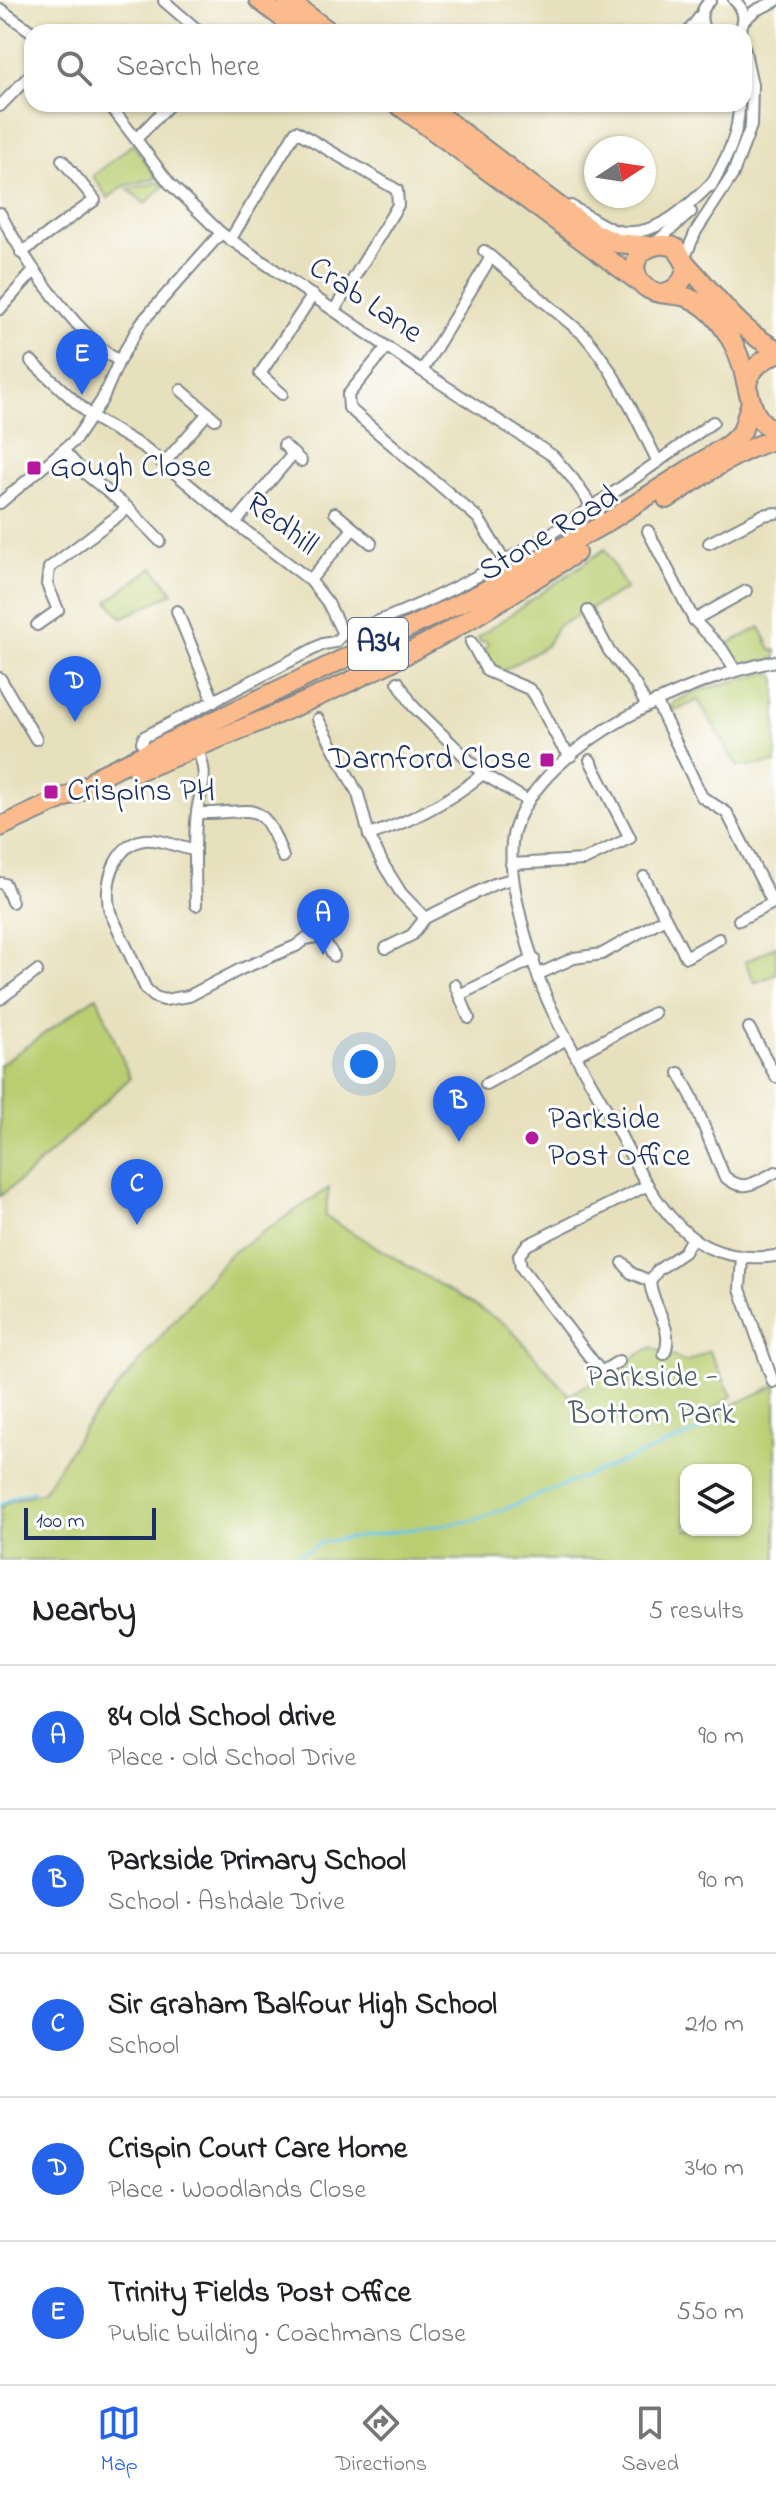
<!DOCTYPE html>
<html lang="en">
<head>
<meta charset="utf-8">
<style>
  body { margin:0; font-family:"Indie Flower",sans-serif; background:#f2f2f2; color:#202124 }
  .controls { position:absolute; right:24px; bottom:24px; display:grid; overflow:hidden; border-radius:16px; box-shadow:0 2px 6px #0004 }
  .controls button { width:72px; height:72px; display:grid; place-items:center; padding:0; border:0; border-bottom:2px solid #e0e0e0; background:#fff; color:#202124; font:40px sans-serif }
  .compass { position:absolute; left:584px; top:136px; width:72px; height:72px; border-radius:50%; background:#fff; box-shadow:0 2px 6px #0004; rotate:78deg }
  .scale { position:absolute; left:24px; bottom:20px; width:132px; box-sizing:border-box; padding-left:8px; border:4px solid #1b2f5e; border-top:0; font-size:22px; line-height:28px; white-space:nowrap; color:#1b2f5e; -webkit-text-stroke:6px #fff; paint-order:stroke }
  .you { position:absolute; left:364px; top:1064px; width:28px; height:28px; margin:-20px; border:6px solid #fff; border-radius:50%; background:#1a73e8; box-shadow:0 0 0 12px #1a73e833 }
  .badge { display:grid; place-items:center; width:52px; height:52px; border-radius:50%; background:#2563eb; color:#fff; font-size:26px; font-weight:700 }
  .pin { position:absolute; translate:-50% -66px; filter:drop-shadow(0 2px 4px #0008) }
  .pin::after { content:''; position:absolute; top:42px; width:28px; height:24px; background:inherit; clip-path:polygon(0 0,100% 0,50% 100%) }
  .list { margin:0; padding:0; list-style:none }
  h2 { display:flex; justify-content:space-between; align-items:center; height:104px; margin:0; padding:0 32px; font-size:34px }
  h2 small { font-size:26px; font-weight:400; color:#757577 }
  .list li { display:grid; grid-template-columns:52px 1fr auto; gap:24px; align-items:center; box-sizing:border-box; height:144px; padding:0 32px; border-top:2px solid #e0e0e0 }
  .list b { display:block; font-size:30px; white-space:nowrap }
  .list p { margin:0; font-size:26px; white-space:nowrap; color:#757577 }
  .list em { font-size:26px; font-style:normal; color:#757577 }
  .icon { flex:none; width:44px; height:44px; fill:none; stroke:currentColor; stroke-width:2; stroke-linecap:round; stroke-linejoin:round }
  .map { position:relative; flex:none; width:776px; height:1560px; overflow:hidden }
  .search { position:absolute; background:#fff; box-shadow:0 2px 6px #0004; left:24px; right:24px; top:24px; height:88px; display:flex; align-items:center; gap:20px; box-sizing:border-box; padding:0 28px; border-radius:24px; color:#757577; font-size:30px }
  .sheet { height:824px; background:#fff }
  nav { display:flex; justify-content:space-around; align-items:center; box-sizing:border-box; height:112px; border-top:2px solid #e0e0e0; background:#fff; font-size:22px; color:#757577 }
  nav a { display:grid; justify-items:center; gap:4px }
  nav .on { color:#2563eb }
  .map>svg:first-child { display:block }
</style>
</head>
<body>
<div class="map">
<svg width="776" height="1560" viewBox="0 0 776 1560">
  <rect width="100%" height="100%" fill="#fff"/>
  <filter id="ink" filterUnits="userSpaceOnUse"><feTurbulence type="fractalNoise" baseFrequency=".0125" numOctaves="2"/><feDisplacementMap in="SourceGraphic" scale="16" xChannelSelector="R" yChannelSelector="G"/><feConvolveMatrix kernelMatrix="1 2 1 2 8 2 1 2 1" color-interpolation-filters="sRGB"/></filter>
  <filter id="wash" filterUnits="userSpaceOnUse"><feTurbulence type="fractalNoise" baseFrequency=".006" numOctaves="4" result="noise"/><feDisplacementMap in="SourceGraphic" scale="32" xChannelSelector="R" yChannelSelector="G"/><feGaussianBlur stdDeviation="1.8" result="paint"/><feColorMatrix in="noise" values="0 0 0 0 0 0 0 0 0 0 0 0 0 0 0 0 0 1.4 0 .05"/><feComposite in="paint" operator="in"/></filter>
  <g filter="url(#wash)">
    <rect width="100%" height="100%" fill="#e7e0bc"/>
    <g fill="#bacd70" stroke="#6a7e67" stroke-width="2" fill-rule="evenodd">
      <polygon points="133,144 157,178 124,186 108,198 93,176"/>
      <polygon points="160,182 164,186 145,204 128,189"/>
      <polygon points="605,549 626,589 558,626 546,646 496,675 484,650 488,645 486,641 480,642 478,637"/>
      <polygon points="153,567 173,593 122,618 108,601"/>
      <polygon points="760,627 772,651 776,650 776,659 739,665 726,645"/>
      <polygon points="767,673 773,674 776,679 776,763 738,767 698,700 673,712 673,703 696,691"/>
      <polygon points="776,946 776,974 755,983 745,962"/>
      <polygon points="97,996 130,1078 27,1175 0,1196 0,1065"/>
      <path d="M329 1188 325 1216 508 1326 569 1395 652 1347 686 1362 709 1351 732 1396 692 1424 776 1385V1560H0V1508L8 1502 43 1492 83 1429 230 1254ZM686 1470H746V1530H686Z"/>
    </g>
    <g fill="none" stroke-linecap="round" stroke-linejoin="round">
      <g stroke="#66c6e4" stroke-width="3">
        <polyline points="0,1505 14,1497 34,1491"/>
        <polyline points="292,1559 322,1542 476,1520 702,1430"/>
      </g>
    </g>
  </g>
  <g filter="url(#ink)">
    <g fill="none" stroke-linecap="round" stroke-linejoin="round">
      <defs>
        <g id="minor">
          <path d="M734 0C745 9 746 20 739 32"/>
          <polyline points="164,1 200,32"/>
          <polyline points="0,9 32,32"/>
          <polyline points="744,20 756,10 776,1"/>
          <polyline points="688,32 701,15"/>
          <path d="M706 32C699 21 700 9 711 0"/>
          <polyline points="109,104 170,184 221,233 422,371 553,456 573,479 604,524"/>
          <polyline points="0,106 32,73"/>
          <polyline points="136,139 170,104"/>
          <path d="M711 186C726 159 739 136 739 104"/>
          <path d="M571 206C583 213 596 222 609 228 650 245 687 207 713 182"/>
          <path d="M0 213C21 254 45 288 76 323 90 337 101 351 119 361"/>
          <polyline points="230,240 296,131 397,190 398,205 335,309"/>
          <polyline points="655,243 691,212"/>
          <path d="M484 251 584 335C616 372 636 418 658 462"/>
          <polyline points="21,253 95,200 62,160"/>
          <polyline points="684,259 696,231 732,176 751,126 752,85 744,47"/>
          <polyline points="0,309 33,272"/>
          <polyline points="387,347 348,395 349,408 478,518 505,562"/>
          <polyline points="31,361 92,417 145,448 235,523 310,580 328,603 343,634"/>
          <polyline points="422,371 491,257"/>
          <polyline points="181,390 215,419"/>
          <polyline points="282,394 260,374 313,295"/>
          <polyline points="284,445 301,461"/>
          <polyline points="64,451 82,471 128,508 160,541"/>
          <polyline points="164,463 208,413"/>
          <polyline points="0,503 75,440 102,400 119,361 141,323 221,233"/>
          <polyline points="335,513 371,543"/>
          <polyline points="235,523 293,454"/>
          <polyline points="648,531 694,620 722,649 735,670"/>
          <polyline points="709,543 763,515 776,513"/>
          <polyline points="310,580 353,529"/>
          <polyline points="177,611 214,702"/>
          <polyline points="588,611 609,651 635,684 646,705"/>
          <polyline points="694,620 746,591"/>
          <polyline points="37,625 58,610 47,584 49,568 128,508"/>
          <path d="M335 642 343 634C482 588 596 507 713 422"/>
          <polyline points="471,642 487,671 529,689 534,694 561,745 571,756"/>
          <path d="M776 661C693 677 544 741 515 828 501 869 533 970 552 1010 570 1048 592 1084 613 1121 634 1161 654 1207 690 1236 713 1255 747 1260 776 1256"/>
          <polyline points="0,678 36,739"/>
          <polyline points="398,682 413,706 483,774 528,801"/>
          <polyline points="656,701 702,797 727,813 773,903 739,920"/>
          <polyline points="318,719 358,794 369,835 383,864 401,893 425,918 494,884 512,879"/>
          <path d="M195 743C213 784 198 785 196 822 194 850 195 877 196 905"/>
          <polyline points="147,754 142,742 144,737 323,644 335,642"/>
          <path d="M197 813C253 815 260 793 283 857"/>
          <path d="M369 835C410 822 449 801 483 774"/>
          <path d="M194 850C179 848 160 838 144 840 113 845 103 887 110 912L146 989 155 997 164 1000 189 996 241 969 296 946 305 939 321 936 334 956"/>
          <polyline points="511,864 584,860 630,838 590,760"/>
          <polyline points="644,877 686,957 719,939"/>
          <polyline points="0,883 5,884 12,902"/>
          <polyline points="386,948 412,935 425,918"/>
          <polyline points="539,974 574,958 602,954 665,918"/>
          <polyline points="455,985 469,1018"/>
          <polyline points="459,995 534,959"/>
          <polyline points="0,999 37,971"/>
          <polyline points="749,1028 776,1077"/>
          <polyline points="576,1055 654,1013"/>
          <path d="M679 1073 692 1097 724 1176C744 1194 755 1182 776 1172"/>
          <polyline points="486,1084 567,1039"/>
          <polyline points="742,1257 740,1289 773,1382"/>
          <polyline points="623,1263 631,1273 650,1281"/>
          <path d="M664 1354C676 1330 651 1305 650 1281L658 1270 684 1252 692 1238"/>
          <polyline points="619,1361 601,1372 521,1267 519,1255 527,1245 648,1185"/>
        </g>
        <g id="trunk">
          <polyline points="259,0 301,32"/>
          <polyline points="287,0 330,32"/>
          <polyline points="397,104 642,284"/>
          <polyline points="425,104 594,233 617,243 650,246"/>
          <path d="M686 264C714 293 739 331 776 349"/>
          <path d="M664 293C679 289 686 279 686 264L676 248C654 237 625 256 639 280 650 298 673 292 689 298 706 305 720 321 729 336 737 349 743 367 746 382 752 404 752 420 776 431"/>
          <path d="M747 384C751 368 762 360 776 354"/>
          <path d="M667 499C701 477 737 450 776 439"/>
          <path d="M138 771C240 730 344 689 440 636 487 611 531 580 576 553"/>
          <polyline points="0,827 85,788 99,776 479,594 604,524 729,444 742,432 750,405"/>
        </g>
      </defs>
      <use href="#minor" stroke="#81888d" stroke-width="14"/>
      <use href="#trunk" stroke="#81888d" stroke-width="22"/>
      <use href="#minor" stroke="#fff" stroke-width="10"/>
      <use href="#trunk" stroke="#fbbb8d" stroke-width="18"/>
    </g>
  </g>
  <g fill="#b5179e" stroke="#fff" stroke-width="3">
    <rect x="26" y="460" width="16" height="16" rx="4"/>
    <rect x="539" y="752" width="16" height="16" rx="4"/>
    <rect x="43" y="784" width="16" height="16" rx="4"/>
    <circle cx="532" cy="1138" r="8"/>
  </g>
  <g text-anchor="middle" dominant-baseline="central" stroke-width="6" stroke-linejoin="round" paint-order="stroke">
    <rect fill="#fff" stroke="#5f6d8e" stroke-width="2" x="348" y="618" width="60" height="52" rx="6"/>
    <g font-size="30" font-weight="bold" fill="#1b2f5e">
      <text x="378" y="644">A34</text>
    </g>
    <g font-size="32" fill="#1b2f5e" stroke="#fff">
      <text transform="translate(365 301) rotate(34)">Crab Lane</text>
      <text transform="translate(281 525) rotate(38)">Redhill</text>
      <text transform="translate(549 535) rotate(-31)">Stone Road</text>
    </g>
    <g font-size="32" fill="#1b2f5e" stroke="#fff" text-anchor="start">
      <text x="50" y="468">Gough Close</text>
      <text x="531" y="760" text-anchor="end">Darnford Close</text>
      <text x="67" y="792">Crispins PH</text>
      <text x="548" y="1120">Parkside<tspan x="548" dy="37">Post Office</tspan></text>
    </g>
    <g font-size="32" fill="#4b5e63" stroke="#fff">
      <text x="652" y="1378">Parkside -<tspan x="652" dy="37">Bottom Park</tspan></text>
    </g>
  </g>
</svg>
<div class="controls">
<button><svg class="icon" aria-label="layers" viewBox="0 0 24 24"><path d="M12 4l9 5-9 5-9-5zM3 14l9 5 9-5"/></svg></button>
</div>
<svg class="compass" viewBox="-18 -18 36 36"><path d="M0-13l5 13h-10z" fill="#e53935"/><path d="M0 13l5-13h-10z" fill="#757577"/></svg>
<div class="scale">100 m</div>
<div class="you"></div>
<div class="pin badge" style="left:323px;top:955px">A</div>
<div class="pin badge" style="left:459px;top:1142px">B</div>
<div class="pin badge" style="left:137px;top:1225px">C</div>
<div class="pin badge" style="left:75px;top:722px">D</div>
<div class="pin badge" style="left:82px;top:395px">E</div>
<div class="search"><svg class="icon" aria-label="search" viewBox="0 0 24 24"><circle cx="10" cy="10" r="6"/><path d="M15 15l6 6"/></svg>Search here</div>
</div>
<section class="sheet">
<h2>Nearby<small>5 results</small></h2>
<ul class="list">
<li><span class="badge">A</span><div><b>84 Old School drive</b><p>Place · Old School Drive</p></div><em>90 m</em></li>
<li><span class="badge">B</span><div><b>Parkside Primary School</b><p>School · Ashdale Drive</p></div><em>90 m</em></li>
<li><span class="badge">C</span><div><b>Sir Graham Balfour High School</b><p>School</p></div><em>210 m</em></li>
<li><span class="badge">D</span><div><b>Crispin Court Care Home</b><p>Place · Woodlands Close</p></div><em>340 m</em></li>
<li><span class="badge">E</span><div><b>Trinity Fields Post Office</b><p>Public building · Coachmans Close</p></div><em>550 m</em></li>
</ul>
</section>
<nav>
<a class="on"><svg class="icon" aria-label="map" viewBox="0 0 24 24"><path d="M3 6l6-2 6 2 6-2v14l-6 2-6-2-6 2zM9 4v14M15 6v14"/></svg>Map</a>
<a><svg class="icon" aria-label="directions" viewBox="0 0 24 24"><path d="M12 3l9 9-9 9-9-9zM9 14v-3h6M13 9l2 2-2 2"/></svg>Directions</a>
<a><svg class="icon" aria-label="saved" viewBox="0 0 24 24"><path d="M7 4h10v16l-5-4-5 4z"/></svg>Saved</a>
</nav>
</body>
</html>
